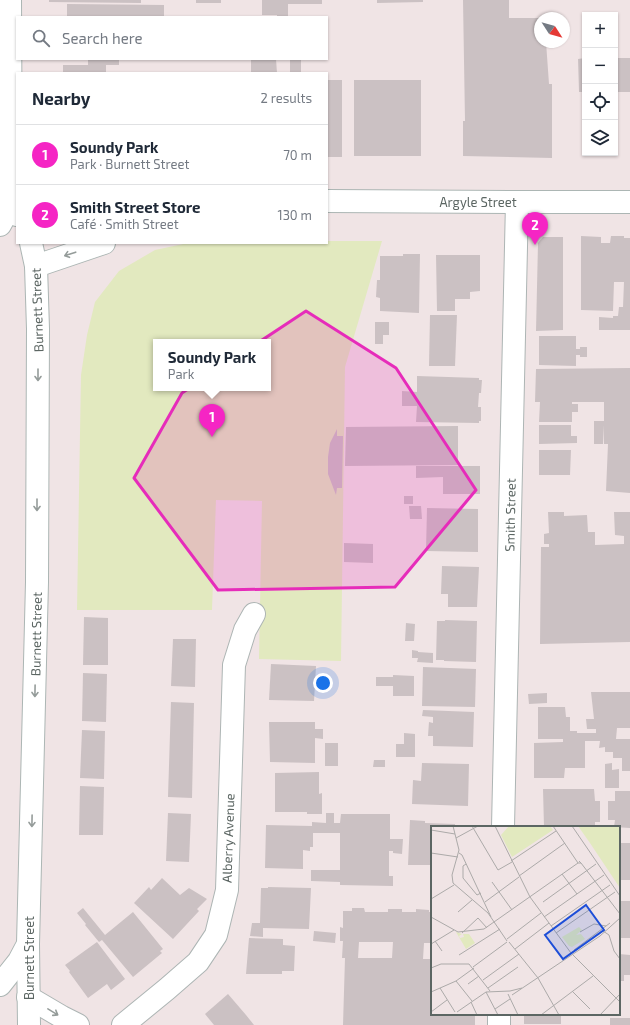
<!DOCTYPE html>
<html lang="en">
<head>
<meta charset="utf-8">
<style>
  body { margin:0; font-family:"Exo 2",sans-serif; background:#f6f6f7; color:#1f2937 }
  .controls { position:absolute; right:12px; top:12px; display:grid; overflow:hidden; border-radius:0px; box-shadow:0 1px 3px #0004 }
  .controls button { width:36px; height:36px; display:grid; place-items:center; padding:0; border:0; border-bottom:1px solid #e0e1e3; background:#fff; color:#1f2937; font:20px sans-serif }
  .compass { position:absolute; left:534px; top:12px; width:36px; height:36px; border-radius:50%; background:#fff; box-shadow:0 1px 3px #0004; rotate:126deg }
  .you { position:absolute; left:323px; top:683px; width:14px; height:14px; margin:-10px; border:3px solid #fff; border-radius:50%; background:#1a73e8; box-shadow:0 0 0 6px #1a73e833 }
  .badge { display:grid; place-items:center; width:26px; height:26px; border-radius:50%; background:#f525c4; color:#fff; font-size:13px; font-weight:700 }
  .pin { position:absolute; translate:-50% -33px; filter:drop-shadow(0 1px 2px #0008) }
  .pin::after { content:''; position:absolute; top:21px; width:14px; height:12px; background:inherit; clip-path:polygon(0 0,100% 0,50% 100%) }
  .popup { position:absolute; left:153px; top:339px; width:118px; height:52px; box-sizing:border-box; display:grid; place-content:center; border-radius:0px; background:#fff; filter:drop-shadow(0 1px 3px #0005); font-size:13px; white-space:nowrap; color:#747a83 }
  .popup b { font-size:15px; color:#1f2937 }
  .popup::after { content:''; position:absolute; left:50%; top:100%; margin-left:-8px; border:8px solid transparent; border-top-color:#fff }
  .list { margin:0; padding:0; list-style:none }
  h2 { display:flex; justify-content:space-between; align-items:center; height:52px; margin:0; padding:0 16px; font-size:17px }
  h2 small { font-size:13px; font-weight:400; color:#747a83 }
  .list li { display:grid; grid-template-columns:26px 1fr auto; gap:12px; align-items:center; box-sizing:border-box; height:60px; padding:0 16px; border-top:1px solid #e0e1e3 }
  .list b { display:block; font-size:15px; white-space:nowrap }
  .list p { margin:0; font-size:13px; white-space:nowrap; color:#747a83 }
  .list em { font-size:13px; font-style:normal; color:#747a83 }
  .icon { flex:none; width:22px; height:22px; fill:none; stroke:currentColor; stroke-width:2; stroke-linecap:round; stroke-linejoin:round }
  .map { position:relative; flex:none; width:630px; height:1025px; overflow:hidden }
  .search { position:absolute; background:#fff; box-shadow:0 1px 3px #0004; left:16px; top:16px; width:312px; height:44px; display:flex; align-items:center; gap:10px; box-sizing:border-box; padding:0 14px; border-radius:0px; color:#747a83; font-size:15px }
  .panel { position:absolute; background:#fff; box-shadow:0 1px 3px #0004; left:16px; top:72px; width:312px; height:172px; border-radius:0px }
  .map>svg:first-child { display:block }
</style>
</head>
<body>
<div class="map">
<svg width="630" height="1025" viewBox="0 0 630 1025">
  <rect width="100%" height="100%" fill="#f0e4e5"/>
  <path fill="#e2e9bf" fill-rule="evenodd" d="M327 241H382L345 367 341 661 259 659 262 501 216 500 212 610H77L81 375 87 335 95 302 119 271 155 250 188 243H327ZM156 342H268V388H156Z"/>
  <g fill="#cbc1c3" fill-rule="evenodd">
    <polygon points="49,0 141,0 141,3 49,2"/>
    <rect x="196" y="0" width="25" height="3"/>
    <polygon points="262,0 322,0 322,4 288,4 288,17 277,17 277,15 262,15"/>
    <polygon points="377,0 423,0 423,2 377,3"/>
    <polygon points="463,0 509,0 509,18 540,18 540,42 546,42 549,84 552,84 552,158 463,156 463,121 465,121"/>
    <polygon points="67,4 164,5 164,17 67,17"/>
    <polygon points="585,58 585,92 579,92 578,59"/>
    <rect x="615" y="58" width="15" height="34"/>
    <polygon points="88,59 119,59 119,65 106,65 106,73 63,73 63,65 88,65"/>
    <polygon points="251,59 276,59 277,73 251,73"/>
    <rect x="290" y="59" width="11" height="14"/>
    <rect x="327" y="80" width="15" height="77"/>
    <rect x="354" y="80" width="67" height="76"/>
    <polygon points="581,236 601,237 601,243 610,243 611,236 624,236 624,238 630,238 630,330 599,330 599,317 613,318 613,316 618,316 619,307 623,307 624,282 614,282 613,311 581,310"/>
    <polygon points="543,237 563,237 563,330 536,331 538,243"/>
    <polygon points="403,254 420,254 419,313 380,311 380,298 376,297 377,280 380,280 380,256 403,256"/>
    <polygon points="436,255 480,255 480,291 470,292 470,299 455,299 455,311 437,311"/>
    <polygon points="430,315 457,315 455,366 429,366"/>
    <polygon points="375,322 389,322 389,335 383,335 383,344 375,344"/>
    <polygon points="539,336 576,336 576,349 580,349 580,347 587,347 587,357 580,357 580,355 576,355 576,366 539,365"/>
    <polygon points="630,368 630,493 606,491 608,444 604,444 604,425 603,444 594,444 594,421 604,421 604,402 572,402 572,404 578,404 578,412 572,412 572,422 539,422 540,402 535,402 536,369"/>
    <polygon points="417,376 479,378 479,380 482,380 481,393 479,393 478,407 481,407 481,421 479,421 479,423 416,422 417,406 402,406 402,391 417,392"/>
    <polygon points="539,425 571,425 571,436 577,436 577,443 539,444"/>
    <polygon points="458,426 458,465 345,466 346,427"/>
    <polygon points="337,429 337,436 343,436 342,488 337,488 336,495 328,474 328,457 330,443"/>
    <polygon points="539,450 571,450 570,475 539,475"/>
    <polygon points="416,466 480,466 480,494 443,494 443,477 416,478"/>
    <rect x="404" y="496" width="9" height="8"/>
    <polygon points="409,506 421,506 422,519 410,519"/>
    <polygon points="427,508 478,509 478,552 426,551"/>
    <polygon points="548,512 564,512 564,516 587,515 588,532 595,532 595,545 624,544 624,536 615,535 614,512 630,512 630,642 540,644 541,547 549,547 549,544 544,544 544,534 549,533"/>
    <polygon points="344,543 373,544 373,563 344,562"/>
    <polygon points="442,566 479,567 477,607 448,607 448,594 441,594"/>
    <polygon points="84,617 108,618 108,665 83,665"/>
    <polygon points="445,620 477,621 476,662 444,661 444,660 436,660 437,621 445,621"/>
    <polygon points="406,623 415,624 414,641 405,641"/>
    <polygon points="173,639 196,639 195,687 171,686"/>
    <polygon points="412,650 418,651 418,652 433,653 433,663 417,662 418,658 412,658"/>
    <polygon points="271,664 316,666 314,701 269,700"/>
    <polygon points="423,667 476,669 475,707 422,706"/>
    <polygon points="83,673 107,674 106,722 82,721"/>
    <polygon points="393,675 414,676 414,696 393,696 393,686 376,686 376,677 393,677"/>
    <polygon points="591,692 630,692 630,728 617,728 616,739 630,739 630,771 622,771 622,758 613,758 613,752 605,752 605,747 599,748 600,741 585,741 585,768 565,768 564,778 534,778 534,743 563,742 563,739 538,739 538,707 565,707 566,717 570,717 570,731 577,731 577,733 596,733 596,729 587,729 586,719 594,719"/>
    <polygon points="547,693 547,703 529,704 528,694"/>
    <polygon points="171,702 194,703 192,798 168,797"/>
    <polygon points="423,710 474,712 473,747 433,746 433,736 428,736 429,722 433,723 433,717 422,716"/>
    <polygon points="269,722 315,722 315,729 323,729 323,739 315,738 315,763 270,762"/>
    <polygon points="82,730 105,731 104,779 80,778"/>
    <polygon points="404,733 415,734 415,757 396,757 396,744 404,744"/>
    <rect x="325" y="743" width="13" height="23"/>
    <polygon points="374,760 385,760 385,767 373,767"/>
    <polygon points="422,763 469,764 468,806 412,804 413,780 421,781"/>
    <polygon points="612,763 612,770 619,769 619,788 605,788 605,764"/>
    <polygon points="319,772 319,794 322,793 322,814 307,814 307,812 275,812 275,773"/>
    <polygon points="80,786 104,787 103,835 79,835"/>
    <polygon points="543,789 594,789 595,801 600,801 600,822 595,822 595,827 544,827"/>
    <polygon points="615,791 630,791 630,828 614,827 615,820 608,820 608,801 615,801"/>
    <polygon points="168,813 191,814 189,862 166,861"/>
    <polygon points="326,813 334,813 334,823 340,823 341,814 390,814 390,839 403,839 402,854 393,853 393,851 389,851 389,876 393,876 393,886 340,885 340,882 311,881 311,870 340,870 340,833 313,833 313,847 310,847 310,851 303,850 303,869 265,868 266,825 312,826 312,822 326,823"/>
    <polygon points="410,820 425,821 425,823 455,824 455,827 432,827 432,865 408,865"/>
    <rect x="619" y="843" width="11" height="37"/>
    <polygon points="162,878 180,895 189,888 207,899 197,909 199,911 173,939 134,903 149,887 151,890"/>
    <polygon points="268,887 311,888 309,929 263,928 263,937 250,936 252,923 260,923 261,888 268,888"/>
    <rect x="619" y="901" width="11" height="37"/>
    <polygon points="83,908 105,935 133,912 163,949 160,951 162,953 133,977 102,940 99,942 85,925 86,924 77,913"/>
    <path d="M352 908H364L365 912H388V909H402V912H416V909L429 910V912H432V943H424L423 959H432V1014H475V1025H343L345 958H342L343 941H340V927L343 928V911H352ZM359 942H393L392 958H358Z"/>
    <polygon points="314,931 336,933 335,943 313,941"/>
    <polygon points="249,938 283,939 283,945 295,946 294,971 282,971 282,974 246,974"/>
    <polygon points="97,942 125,979 111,990 107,984 88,998 69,972 70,971 65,965"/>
    <polygon points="619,954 630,955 630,975 624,975 624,981 619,981"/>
    <polygon points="228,994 246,1015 254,1025 214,1025 205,1014"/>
    <rect x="524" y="1014" width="37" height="10"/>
    <rect x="610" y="1018" width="20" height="7"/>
  </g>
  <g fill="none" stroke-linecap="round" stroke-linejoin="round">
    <defs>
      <g id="minor">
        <polyline points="503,827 517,202"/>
        <polyline points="28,997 62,1017 78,1025"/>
        <polyline points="123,1025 167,989 198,962 216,935 227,890 234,665 245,630 254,614"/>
        <polyline points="499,1025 499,1014"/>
      </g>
      <g id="secondary">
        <polyline points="10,0 11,205 17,215"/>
        <polyline points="327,201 517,202 630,202"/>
        <polyline points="0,225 11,205"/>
        <polyline points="36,266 104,243"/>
        <polyline points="0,985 19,961 28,944"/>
        <polyline points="29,1025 28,944 37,582 38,329 36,266 31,243"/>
      </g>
    </defs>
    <use href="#minor" stroke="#adb5b4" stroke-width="24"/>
    <use href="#secondary" stroke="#acb6b4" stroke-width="24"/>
    <use href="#minor" stroke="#fff" stroke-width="22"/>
    <use href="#secondary" stroke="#fff" stroke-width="22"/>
  </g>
  <defs><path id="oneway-shaft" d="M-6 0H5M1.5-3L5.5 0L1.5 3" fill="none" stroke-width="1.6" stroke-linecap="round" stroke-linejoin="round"/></defs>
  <g stroke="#959c9a">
    <use href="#oneway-shaft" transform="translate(70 254) rotate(162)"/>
    <use href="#oneway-shaft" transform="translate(38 375) rotate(90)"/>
    <use href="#oneway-shaft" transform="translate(37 505) rotate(90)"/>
    <use href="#oneway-shaft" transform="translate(35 691) rotate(91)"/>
    <use href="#oneway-shaft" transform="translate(32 821) rotate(91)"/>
    <use href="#oneway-shaft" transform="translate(53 1012) rotate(31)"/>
  </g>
  <path fill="#e62cba" fill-opacity="0.2" stroke="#e62cba" stroke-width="3" stroke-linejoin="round" d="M306 311 396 368 476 490 395 587 218 590 134 478 182 393Z"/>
  <g text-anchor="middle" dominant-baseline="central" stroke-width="3.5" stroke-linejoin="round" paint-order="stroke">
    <g font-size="13" fill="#5c6663" stroke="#fff">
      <text x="478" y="202">Argyle Street</text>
      <text transform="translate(37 310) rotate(-92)">Burnett Street</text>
      <text transform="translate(510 515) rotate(-89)">Smith Street</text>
      <text transform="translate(36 634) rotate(-89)">Burnett Street</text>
      <text transform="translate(228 838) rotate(-88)">Alberry Avenue</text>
      <text transform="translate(29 958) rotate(-90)">Burnett Street</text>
    </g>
  </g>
  <g transform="translate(431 826)">
    <rect width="189" height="189" fill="#f0e4e5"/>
    <path d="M78 0H119L122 4 81 31 70 9ZM147 0H189V62L159 17ZM148 101 151 104 145 109 150 108 154 113 141 121 138 120 131 111ZM25 106 31 108 28 110 29 112 33 111 32 108H38L44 117 35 123Z" fill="#e2e9bf"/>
    <path fill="none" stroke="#acaaa9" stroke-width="1" d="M22 0 28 24 21 49 22 57 57 87 76 115M41 0 67 44 81 36M64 0 99 71 140 127 189 176M122 0 147 37H150L148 35M141 0 189 70M0 4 24 8M25 12 47 0M0 27 27 31M28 27 31 29 60 91M80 35 125 5M150 37 189 88M35 38 32 40V52L46 69 50 67M131 48 146 68M88 50 134 17M61 56 81 84M0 73 23 59M54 76 88 51M112 76 165 38M27 86 41 74M0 91 27 106 53 103 147 37M113 91 173 49M120 100 179 59M172 105 178 109 183 125 189 133M149 106 163 98 175 100M31 107 47 92 56 102M125 107 184 66M76 113 110 87M4 115 11 125M78 116 107 152M0 118 23 104M84 123 118 97M143 124 179 97M28 129 69 103M42 141 76 116M0 142 10 138H38L59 165M107 152 128 189M52 154 88 128M25 155 41 175M37 158 48 150M9 162 24 186M57 162 87 141M79 165 91 162M141 165 159 183M0 166 25 155 43 142M55 166 67 189M77 168 87 189M81 169 169 110 189 92M40 176 46 189M64 183 79 173M0 186 16 174M26 186 55 166 79 165M110 189 162 150M169 189 189 168"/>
    <path fill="#1d4ed8" fill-opacity="0.15" stroke="#1d4ed8" stroke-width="2" d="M155 79 173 104 132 133 114 109Z"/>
    <rect width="189" height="189" fill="none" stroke="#5c6663" stroke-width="2"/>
  </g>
</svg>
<div class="controls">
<button>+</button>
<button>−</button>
<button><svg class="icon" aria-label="locate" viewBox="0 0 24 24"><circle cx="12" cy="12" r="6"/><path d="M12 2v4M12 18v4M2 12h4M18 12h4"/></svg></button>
<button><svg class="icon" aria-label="layers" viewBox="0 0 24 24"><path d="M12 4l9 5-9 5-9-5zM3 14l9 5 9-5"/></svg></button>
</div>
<svg class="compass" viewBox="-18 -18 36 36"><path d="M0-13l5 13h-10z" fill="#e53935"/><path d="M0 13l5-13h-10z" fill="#747a83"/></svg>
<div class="you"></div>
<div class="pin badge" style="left:212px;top:437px">1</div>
<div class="popup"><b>Soundy Park</b>Park</div>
<div class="pin badge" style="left:535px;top:245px">2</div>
<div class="search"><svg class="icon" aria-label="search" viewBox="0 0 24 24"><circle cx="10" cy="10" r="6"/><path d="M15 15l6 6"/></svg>Search here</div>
<section class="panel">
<h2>Nearby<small>2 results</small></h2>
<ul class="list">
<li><span class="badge">1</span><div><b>Soundy Park</b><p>Park · Burnett Street</p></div><em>70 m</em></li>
<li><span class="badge">2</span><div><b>Smith Street Store</b><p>Café · Smith Street</p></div><em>130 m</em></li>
</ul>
</section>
</div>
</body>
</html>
